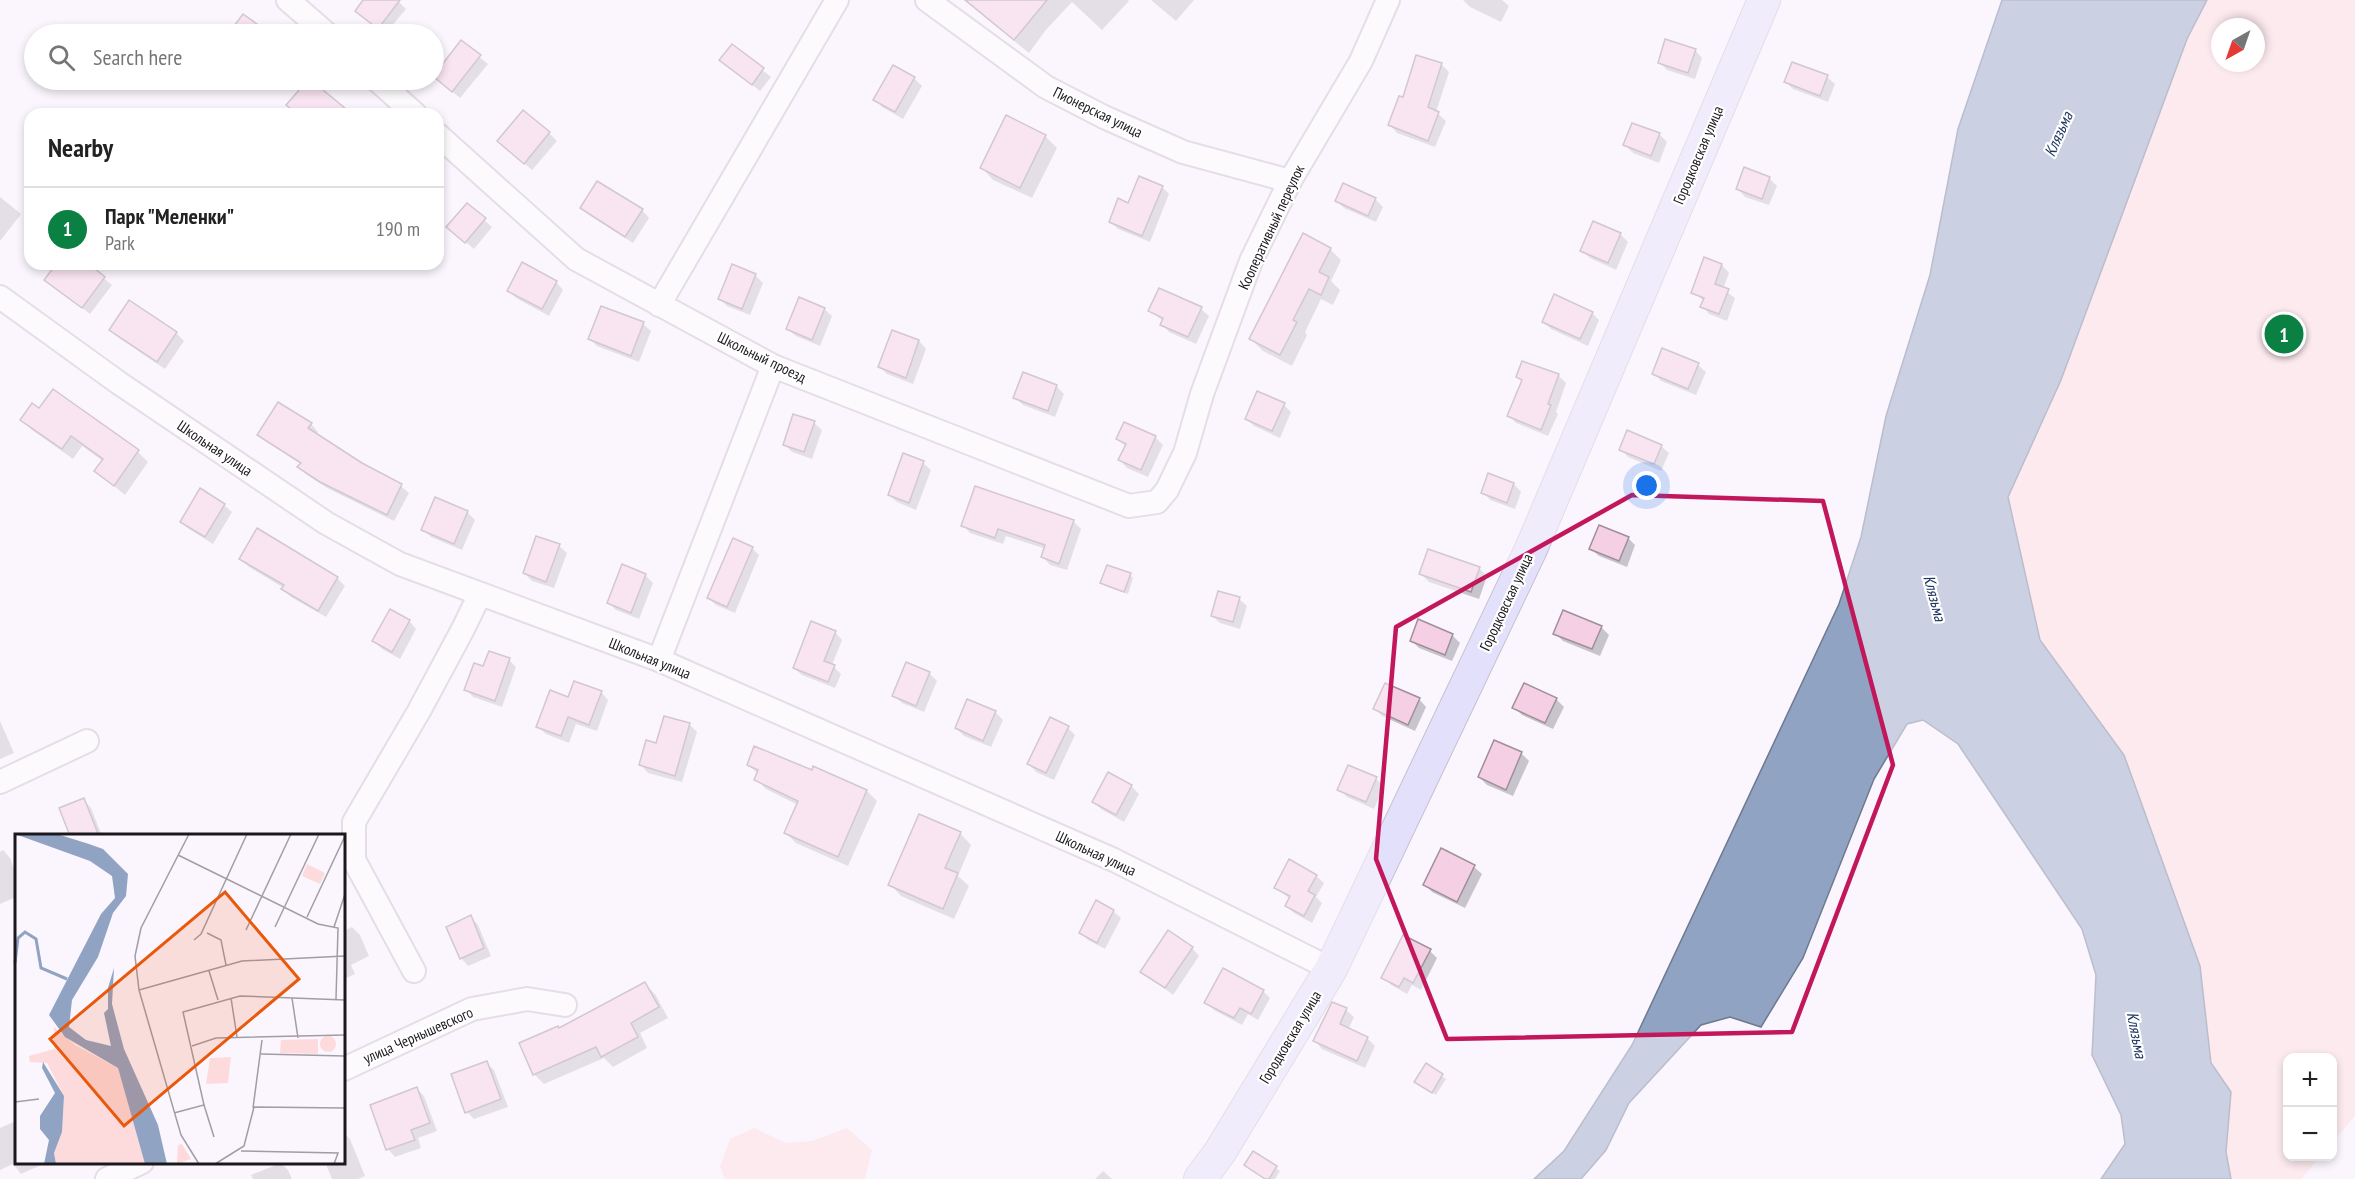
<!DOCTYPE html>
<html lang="en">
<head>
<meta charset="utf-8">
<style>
  body { margin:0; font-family:"PT Sans Narrow",sans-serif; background:#f6f6f6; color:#222 }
  .controls { position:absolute; right:18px; bottom:18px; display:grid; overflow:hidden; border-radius:12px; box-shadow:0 3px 9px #0003 }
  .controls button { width:54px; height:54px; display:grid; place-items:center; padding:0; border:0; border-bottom:2px solid #e0e0e0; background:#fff; color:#222; font:30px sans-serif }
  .compass { position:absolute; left:2211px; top:18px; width:54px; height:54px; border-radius:50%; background:#fff; box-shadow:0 3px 9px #0003; rotate:220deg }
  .you { position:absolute; left:1647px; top:486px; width:21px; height:21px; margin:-15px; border:4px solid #fff; border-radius:50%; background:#1a73e8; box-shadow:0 0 0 9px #1a73e833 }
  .badge { display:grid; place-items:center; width:39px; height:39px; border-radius:50%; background:#0b8043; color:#fff; font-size:20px; font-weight:700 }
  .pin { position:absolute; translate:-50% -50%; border:3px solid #fff; box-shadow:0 2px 6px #0006 }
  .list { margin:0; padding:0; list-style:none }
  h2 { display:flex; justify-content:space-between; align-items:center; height:78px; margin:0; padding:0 24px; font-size:26px }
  h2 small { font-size:20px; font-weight:400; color:#767676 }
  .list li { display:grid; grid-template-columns:39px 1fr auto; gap:18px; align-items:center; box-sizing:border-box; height:84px; padding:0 24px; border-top:2px solid #e0e0e0 }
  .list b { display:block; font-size:22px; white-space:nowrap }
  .list p { margin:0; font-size:20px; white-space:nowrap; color:#767676 }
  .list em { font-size:20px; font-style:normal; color:#767676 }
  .icon { flex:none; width:33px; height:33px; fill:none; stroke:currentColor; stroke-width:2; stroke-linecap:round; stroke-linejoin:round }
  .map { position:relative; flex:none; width:2355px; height:1179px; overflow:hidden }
  .search { position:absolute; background:#fff; box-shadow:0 3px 9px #0003; left:24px; top:24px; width:420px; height:66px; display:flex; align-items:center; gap:15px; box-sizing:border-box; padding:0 21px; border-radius:33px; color:#767676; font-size:22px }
  .panel { position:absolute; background:#fff; box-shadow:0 3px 9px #0003; left:24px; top:108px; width:420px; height:162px; border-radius:18px }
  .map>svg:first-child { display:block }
</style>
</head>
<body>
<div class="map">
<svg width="2355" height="1179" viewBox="0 0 2355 1179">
  <rect width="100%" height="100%" fill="#fbf5fe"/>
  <g fill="#fddbdd" fill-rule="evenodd">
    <path d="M2207 0H2355V1116L2333 1142 2332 1058H2288V1156L2320 1157 2301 1179H2231L2226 1152 2231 1092 2211 1063 2200 966 2124 755 2040 640 2008 497 2061 380 2187 39ZM2220 27H2256V63H2220Z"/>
    <polygon points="754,1128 786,1143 812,1141 847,1128 872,1150 865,1179 725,1179 720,1167 730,1139"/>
  </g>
  <polygon fill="#90a3c2" stroke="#6d7990" stroke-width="1.5" points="2002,0 2207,0 2187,39 2061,380 2008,497 2040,640 2124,755 2200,966 2211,1063 2231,1092 2226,1152 2231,1179 2101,1179 2125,1144 2121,1115 2092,1055 2096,975 2082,929 1958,744 1923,720 1907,724 1874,779 1803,958 1761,1027 1730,1017 1701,1025 1629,1103 1606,1150 1581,1179 1534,1179 1564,1151 1632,1045 1839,604 1861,537 1886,416 1930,275 1958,129"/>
  <g fill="#0003">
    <polygon points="365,0 397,0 406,9 385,34 357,11"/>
    <polygon points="964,0 1128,0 1129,1 1102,30 1072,2 1045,31 1029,53"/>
    <polygon points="1151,0 1194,0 1176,21"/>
    <polygon points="1463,0 1502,0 1509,6 1501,22 1470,7"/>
    <polygon points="244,16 265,32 267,34 230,34"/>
    <polygon points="461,42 488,64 460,98 434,76"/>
    <polygon points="732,46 771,77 760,91 721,60"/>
    <polygon points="1695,50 1702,58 1695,79 1667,70 1659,62"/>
    <polygon points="1441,64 1449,72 1436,112 1446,121 1435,147 1397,133 1390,125 1404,99"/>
    <polygon points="1827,77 1835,84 1828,102 1793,89 1786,82"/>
    <polygon points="914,78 922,86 903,119 882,107 875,99"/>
    <polygon points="549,133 557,141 532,170 506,148"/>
    <polygon points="1659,134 1667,142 1659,163 1633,153 1625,145"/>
    <polygon points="1045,136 1057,148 1032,198 993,180 982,168"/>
    <polygon points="1769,178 1777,186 1769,205 1745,197 1738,189"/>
    <polygon points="1162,187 1169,194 1150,242 1118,229 1110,221 1129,205"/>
    <polygon points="0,197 21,214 0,241"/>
    <polygon points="1375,199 1383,207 1376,222 1344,208 1337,201"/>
    <polygon points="467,205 492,227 474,249 456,234"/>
    <polygon points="582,208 642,210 649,218 633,243 589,215"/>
    <polygon points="1620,234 1628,242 1616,270 1590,258 1582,251"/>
    <polygon points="1330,249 1341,260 1331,281 1340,290 1333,305 1321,299 1305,332 1307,335 1292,366 1263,351 1251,339"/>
    <polygon points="1705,259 1722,265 1729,273 1723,289 1735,298 1727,321 1709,314 1702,306 1704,301 1693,292"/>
    <polygon points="57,264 86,264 112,285 90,314 46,280"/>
    <polygon points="755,275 763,283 750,315 727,306 720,299"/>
    <polygon points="556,282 563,290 549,316 516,298 508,290"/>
    <polygon points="824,309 832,316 820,346 796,336 788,329"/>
    <polygon points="1201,309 1209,316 1196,344 1169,332 1162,324 1163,321 1150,311"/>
    <polygon points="1592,313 1599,320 1588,346 1551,329 1544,322"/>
    <polygon points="643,324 651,331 639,362 597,346 590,339"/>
    <polygon points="111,330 176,333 184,341 165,369 119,338"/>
    <polygon points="919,341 926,349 913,384 887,374 880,367"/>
    <polygon points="1522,363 1558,375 1566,383 1556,412 1558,414 1548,436 1516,423 1509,415 1523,382 1517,377"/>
    <polygon points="1698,365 1706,372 1696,395 1661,381 1654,373"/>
    <polygon points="1024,374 1057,387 1064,394 1055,417 1023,405 1015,397"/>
    <polygon points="53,391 138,452 148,462 125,495 96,471 103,461 82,446 73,459 32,430 22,420 40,411"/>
    <polygon points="1284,405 1291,412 1280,438 1254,426 1247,419"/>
    <polygon points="814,423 822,430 812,459 792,452 784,444"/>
    <polygon points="311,424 318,432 316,435 361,465 401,486 409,493 394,521 329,489 307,475 299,467 301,464 267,442 259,435"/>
    <polygon points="1155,437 1163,445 1148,477 1127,468 1120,460 1126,447 1118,439"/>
    <polygon points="1661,446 1669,453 1661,471 1628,457 1621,449"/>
    <polygon points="923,463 931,470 916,510 897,502 889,495"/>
    <polygon points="1514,484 1521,492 1515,509 1490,500 1483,492"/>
    <polygon points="224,505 232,512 213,544 189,529 181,522"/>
    <polygon points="467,512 475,520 462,550 431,537 423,529"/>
    <polygon points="1073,521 1081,529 1067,570 1050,565 1043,557 1046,549 1006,536 1003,544 970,533 963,525"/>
    <polygon points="1628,538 1635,545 1627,567 1599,556 1591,549"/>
    <polygon points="559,546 567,553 554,588 532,581 524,573"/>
    <polygon points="752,548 759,555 735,613 716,605 709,598"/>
    <polygon points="241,559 337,578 345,586 326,617 291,597 283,589 284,588 249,567"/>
    <polygon points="1479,568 1487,576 1479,599 1429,582 1421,574"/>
    <polygon points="645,575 653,583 639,619 616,610 609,603"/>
    <polygon points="1130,575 1133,578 1128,594 1105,586 1102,583"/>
    <polygon points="1239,599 1247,606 1240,629 1220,623 1212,616"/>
    <polygon points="409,621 416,629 400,659 382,649 374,641"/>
    <polygon points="1601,627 1609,635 1600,656 1563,641 1555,633"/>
    <polygon points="835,632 842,640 832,665 841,674 835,688 802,675 794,668"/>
    <polygon points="1452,635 1460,643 1452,661 1419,648 1411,640"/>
    <polygon points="509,660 516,667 502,707 473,697 466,689 484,668"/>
    <polygon points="929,673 937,681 924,712 902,703 894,695"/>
    <polygon points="601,692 608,700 597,731 576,724 569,743 546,734 538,727 569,699"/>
    <polygon points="1419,699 1426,707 1415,731 1382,716 1375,709"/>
    <polygon points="1556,699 1564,707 1553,729 1522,715 1514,707"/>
    <polygon points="995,712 1003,720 991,747 964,736 956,728"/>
    <polygon points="0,721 14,753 0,759"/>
    <polygon points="689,724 697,732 682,782 648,773 641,765 657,745"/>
    <polygon points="1068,728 1075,735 1054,780 1036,772 1029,764"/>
    <polygon points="1521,753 1529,761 1513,796 1487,785 1479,777"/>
    <polygon points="749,765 813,772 814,768 867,791 877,801 848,866 796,843 786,833 798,805 766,789 756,779 758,774"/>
    <polygon points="1109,774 1131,786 1139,794 1124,822 1101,809 1094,802"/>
    <polygon points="1376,779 1384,786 1374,809 1347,797 1339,789"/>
    <polygon points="83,800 91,808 102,836 72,836"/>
    <polygon points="960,833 971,845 958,876 969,886 954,919 901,896 890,884"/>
    <polygon points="3,850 10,858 16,874 16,897 0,904 0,852"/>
    <polygon points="1442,850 1474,867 1482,874 1465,908 1432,892 1425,885"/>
    <polygon points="1316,876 1324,883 1316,897 1322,903 1312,923 1294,913 1286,906 1290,899 1276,888"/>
    <polygon points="1113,911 1121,918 1105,949 1088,940 1081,933"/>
    <polygon points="471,917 478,925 491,956 468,966 461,958"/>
    <polygon points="352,927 360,935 369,956 351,965 355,974 344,979 344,931"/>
    <polygon points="1192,948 1199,956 1173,995 1142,971"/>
    <polygon points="1430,951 1437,958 1421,990 1412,985 1407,994 1391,985 1383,977"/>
    <polygon points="644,983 655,994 668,1018 640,1033 647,1048 613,1067 604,1058 544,1084 534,1074 560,1030"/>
    <polygon points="1263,991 1270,998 1258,1020 1248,1014 1242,1025 1214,1010 1206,1002"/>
    <polygon points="1346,1010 1354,1017 1348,1030 1367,1038 1375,1046 1365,1068 1322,1049 1315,1041"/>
    <polygon points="486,1063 494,1070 508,1107 474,1119 467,1112"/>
    <polygon points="1426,1065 1446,1079 1436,1095 1420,1085"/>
    <polygon points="417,1089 424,1096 437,1131 418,1138 421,1148 395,1157 388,1149"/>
    <polygon points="16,1121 16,1162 48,1162 21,1174 13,1164 0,1170 0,1128"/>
    <polygon points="344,1133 350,1139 365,1176 358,1179 332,1179 325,1162 344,1162"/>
    <polygon points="1253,1153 1280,1171 1275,1179 1265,1179 1245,1165"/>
    <polygon points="281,1163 288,1170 292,1179 253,1179 251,1175"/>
    <polygon points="1103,1171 1112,1179 1095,1179"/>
  </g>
  <g fill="#f5cfe3" stroke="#a09098" stroke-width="1.5">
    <polygon points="363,0 400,0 378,29 355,11"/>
    <polygon points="965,0 1047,0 1014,40"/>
    <polygon points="243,14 271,34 228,34"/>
    <polygon points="1665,39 1696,49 1688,73 1658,63"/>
    <polygon points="461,40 481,55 452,92 434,77 434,75"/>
    <polygon points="732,44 764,68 752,85 719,60"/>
    <polygon points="1416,55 1442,63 1428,107 1439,112 1428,141 1388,125 1399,96 1403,97"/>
    <polygon points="1792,62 1828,75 1820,96 1784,82"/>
    <polygon points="893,65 915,77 895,112 873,100"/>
    <polygon points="308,80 311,80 352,114 297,114 286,105"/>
    <polygon points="523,110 550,132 524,164 497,141"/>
    <polygon points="1006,115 1046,135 1020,188 980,168"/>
    <polygon points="1632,123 1660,133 1651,156 1623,145"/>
    <polygon points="1744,167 1770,177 1762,199 1736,189"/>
    <polygon points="1139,176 1163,186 1142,236 1109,222 1118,198 1128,203"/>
    <polygon points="597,181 643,209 625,237 580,208"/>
    <polygon points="1343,183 1376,198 1368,216 1335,201"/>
    <polygon points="467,203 486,218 465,243 446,227"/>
    <polygon points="1593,221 1621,233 1608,263 1580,251"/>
    <polygon points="1303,233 1331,248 1319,272 1329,277 1321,295 1309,289 1293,320 1297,322 1280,355 1249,339"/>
    <polygon points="1704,257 1722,264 1715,284 1729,289 1719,314 1700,307 1704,298 1691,293"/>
    <polygon points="522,262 557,281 542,309 507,291"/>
    <polygon points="56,264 89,264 105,277 82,308 44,280"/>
    <polygon points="732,264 756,274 742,309 718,299"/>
    <polygon points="1159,288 1202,307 1188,337 1160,325 1163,318 1148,311"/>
    <polygon points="1554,294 1593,312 1580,339 1542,322"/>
    <polygon points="799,297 825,308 812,340 786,329"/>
    <polygon points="129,300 177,332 157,362 109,330"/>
    <polygon points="601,306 644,322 631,356 588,339"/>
    <polygon points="892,330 919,340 906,378 878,367"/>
    <polygon points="1662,348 1699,363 1688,389 1652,374"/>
    <polygon points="1522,361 1559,374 1548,404 1551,405 1541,430 1507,416 1522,380 1516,377"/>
    <polygon points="1023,372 1057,385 1048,411 1013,398"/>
    <polygon points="53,389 139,450 114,486 94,471 103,459 71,436 62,449 20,420 32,403 39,408"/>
    <polygon points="1257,391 1285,403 1272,431 1245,419"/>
    <polygon points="278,402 312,423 308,428 362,463 402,484 387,515 320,482 297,467 301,463 257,435"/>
    <polygon points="793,414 815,421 804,452 783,445"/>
    <polygon points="1124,422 1156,436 1141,470 1118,460 1126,444 1116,439"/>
    <polygon points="1627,430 1662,445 1654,464 1619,450"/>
    <polygon points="903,453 924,461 909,503 888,495"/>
    <polygon points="1488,473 1514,483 1507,503 1481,493"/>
    <polygon points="975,486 1074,520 1059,564 1041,557 1045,545 998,529 995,538 961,526"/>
    <polygon points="200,488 225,504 205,537 180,522"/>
    <polygon points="435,497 468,511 454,544 421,530"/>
    <polygon points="1599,525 1629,537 1619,561 1589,549"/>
    <polygon points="257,528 338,577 318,611 281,589 284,585 239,559"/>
    <polygon points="536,536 560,544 546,582 523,573"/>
    <polygon points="733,538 753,547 727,607 707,598"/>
    <polygon points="1428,549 1480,567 1471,592 1419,574"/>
    <polygon points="622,564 646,574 631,613 607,603"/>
    <polygon points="1107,565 1131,573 1124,592 1100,583"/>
    <polygon points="1218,591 1240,597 1233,622 1211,616"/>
    <polygon points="390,609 410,620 392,652 372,641"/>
    <polygon points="1563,610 1602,626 1592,649 1553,634"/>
    <polygon points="1418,619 1453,634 1445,655 1410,641"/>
    <polygon points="811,621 836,631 824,661 835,665 828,682 793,668"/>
    <polygon points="489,651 510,658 495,701 464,690 474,663 483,666"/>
    <polygon points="906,662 930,672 916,706 892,696"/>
    <polygon points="574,681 602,691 589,725 568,717 561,736 536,727 550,690 568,697"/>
    <polygon points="1385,683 1420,698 1408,725 1373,709"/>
    <polygon points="1524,683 1557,698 1545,723 1512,708"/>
    <polygon points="967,699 996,711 983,741 955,728"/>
    <polygon points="664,716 690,723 675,776 639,765 646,740 656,743"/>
    <polygon points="1050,717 1069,726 1046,773 1027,764"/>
    <polygon points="1494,740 1522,752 1506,790 1478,777"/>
    <polygon points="754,746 812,770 813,766 867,790 838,857 784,833 798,801 754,780 758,770 747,765"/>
    <polygon points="1348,765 1377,777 1366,802 1337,790"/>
    <polygon points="1108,772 1132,785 1116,815 1092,802"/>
    <polygon points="84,798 99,836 70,836 59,808"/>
    <polygon points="919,814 961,832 945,868 958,873 943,909 888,885"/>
    <polygon points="1441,848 1475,865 1457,902 1423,885"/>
    <polygon points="1289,859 1317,875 1308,891 1315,895 1304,916 1285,906 1290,896 1274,888"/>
    <polygon points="1096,900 1114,910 1097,943 1079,933"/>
    <polygon points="471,915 484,948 460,959 446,927"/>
    <polygon points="1168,930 1193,947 1165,988 1140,972"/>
    <polygon points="1403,935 1431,949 1413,983 1404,978 1399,987 1381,978"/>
    <polygon points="1223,968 1264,990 1251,1014 1240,1008 1234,1018 1204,1003"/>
    <polygon points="645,982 659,1007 631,1023 638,1037 601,1057 596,1047 533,1075 519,1043 558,1026 559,1028"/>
    <polygon points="1332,1002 1347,1008 1340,1024 1368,1037 1357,1061 1313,1041"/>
    <polygon points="487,1061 501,1099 465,1113 451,1074"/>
    <polygon points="1426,1063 1443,1074 1432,1093 1414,1082"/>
    <polygon points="417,1087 430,1123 411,1130 415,1140 386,1150 370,1105"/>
    <polygon points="1253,1151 1277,1166 1269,1179 1265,1179 1244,1165"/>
  </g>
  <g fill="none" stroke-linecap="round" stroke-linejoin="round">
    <defs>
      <g id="minor">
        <polyline points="288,0 327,34"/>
        <polyline points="927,0 1046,87 1104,117 1183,152 1290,181"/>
        <polyline points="377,80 415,114"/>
        <polyline points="438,135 576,259 773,366 1129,506 1157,502 1167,490 1185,453 1202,394 1251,261 1290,181 1361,61 1388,0"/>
        <polyline points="0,297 119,383 326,523 400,564 659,660 1114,860 1331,969"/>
        <polyline points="659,305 837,0"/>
        <polyline points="659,660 773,366"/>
        <polyline points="0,782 87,741"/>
        <polyline points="414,971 354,860 354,822 419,711 463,629 480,594"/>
        <polyline points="344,1069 472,1009 527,999 565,1005"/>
        <polyline points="107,1179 142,1162"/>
      </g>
      <polyline id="secondary" points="1200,1179 1220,1152 1331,969 1531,549 1764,0"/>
    </defs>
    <use href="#minor" stroke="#c9bfcd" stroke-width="26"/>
    <use href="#secondary" stroke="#c9bfcd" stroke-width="34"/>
    <use href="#minor" stroke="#fff" stroke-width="22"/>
    <use href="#secondary" stroke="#e3e0fb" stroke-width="32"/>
  </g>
  <path d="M0 0H2355V1179H0ZM1632 495 1823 501 1893 765 1792 1032 1447 1039 1376 859 1396 627Z" fill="#fbf5fe" fill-opacity=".55" fill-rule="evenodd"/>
  <path fill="none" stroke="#c2185b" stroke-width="4.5" stroke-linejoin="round" d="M1632 495 1823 501 1893 765 1792 1032 1447 1039 1376 859 1396 627Z"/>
  <g text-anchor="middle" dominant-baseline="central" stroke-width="4.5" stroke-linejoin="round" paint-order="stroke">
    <g font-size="15" fill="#1b181d" stroke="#fff">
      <text transform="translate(1098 112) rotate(26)">Пионерская улица</text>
      <text transform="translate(1698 155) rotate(-67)">Городковская улица</text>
      <text transform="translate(1271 227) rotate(-65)">Кооперативный переулок</text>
      <text transform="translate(762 357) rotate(26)">Школьный проезд</text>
      <text transform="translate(215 448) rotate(34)">Школьная улица</text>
      <text transform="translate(1506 602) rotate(-65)">Городковская улица</text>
      <text transform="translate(650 658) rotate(22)">Школьная улица</text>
      <text transform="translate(1096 853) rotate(25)">Школьная улица</text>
      <text transform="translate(418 1035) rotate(-24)">улица Чернышевского</text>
      <text transform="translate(1290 1037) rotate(-59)">Городковская улица</text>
    </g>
    <g font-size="16" font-style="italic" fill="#1e3862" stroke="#fff">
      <text transform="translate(2058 134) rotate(-66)">Клязьма</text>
      <text transform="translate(1935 598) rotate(75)">Клязьма</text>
      <text transform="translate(2137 1035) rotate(79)">Клязьма</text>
    </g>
  </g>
  <g transform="translate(15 834)">
    <rect width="330" height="330" fill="#fbf5fe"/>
    <path d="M292 30 310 39 305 50 287 42ZM39 193 60 211 103 234 130 330H41L39 319 47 298 49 262 32 229 15 228 14 222 39 215ZM305 210a8 8 0 1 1 16 0a8 8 0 1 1-16 0ZM303 205V220L265 219 266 206ZM216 223 213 249 191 250 195 224ZM167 310 176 325 162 330 163 311Z" fill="#fddbdd"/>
    <path d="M0 0H42L74 10 88 15 113 40 111 62 98 79 83 123 57 166 54 193 71 206 96 212 89 179 93 175V154L99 134 97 170 109 215 143 291 152 330H130L103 234 50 203 34 181 86 80 100 64 97 42 75 27ZM28 228 49 262 47 298 39 319 41 330H29L34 306 25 295V282L40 259 27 234Z" fill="#90a3c2"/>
    <path fill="none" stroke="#90a3c2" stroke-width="3" d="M0 129 3 104 10 98 21 105 26 134 52 145"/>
    <path fill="none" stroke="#a19da4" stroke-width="1.5" d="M174 0 126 94 120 122 124 156 166 301 184 330M163 21 303 90 323 94 321 165M292 83 330 2M260 93 304 0M319 93 330 60M231 96 276 0M192 99 206 106 211 131M179 106 186 100 232 0M194 137 203 166M124 156 227 127 330 122M216 164 222 203M277 164 283 204M177 212 201 204 330 201M246 220 330 222M0 268 24 265M189 271 199 303M238 274 247 206M159 279 189 271 168 178 225 162 330 166M226 317 323 319 319 330M200 330 229 312 239 273 330 274"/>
    <path fill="#e8590c" fill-opacity="0.15" stroke="#e8590c" stroke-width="3" d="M210 58 284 145 109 292 35 205Z"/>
    <rect width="330" height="330" fill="none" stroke="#1b181d" stroke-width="3"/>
  </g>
</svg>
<div class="controls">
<button>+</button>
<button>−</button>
</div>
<svg class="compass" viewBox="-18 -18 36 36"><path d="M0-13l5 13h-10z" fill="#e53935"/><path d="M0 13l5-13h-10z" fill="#767676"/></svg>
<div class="you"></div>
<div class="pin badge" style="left:2284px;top:334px">1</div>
<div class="search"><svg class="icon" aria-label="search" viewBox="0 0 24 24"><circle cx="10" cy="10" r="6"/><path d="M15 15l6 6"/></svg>Search here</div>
<section class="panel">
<h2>Nearby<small></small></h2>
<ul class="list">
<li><span class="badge">1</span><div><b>Парк &quot;Меленки&quot;</b><p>Park</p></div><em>190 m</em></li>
</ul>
</section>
</div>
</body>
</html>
